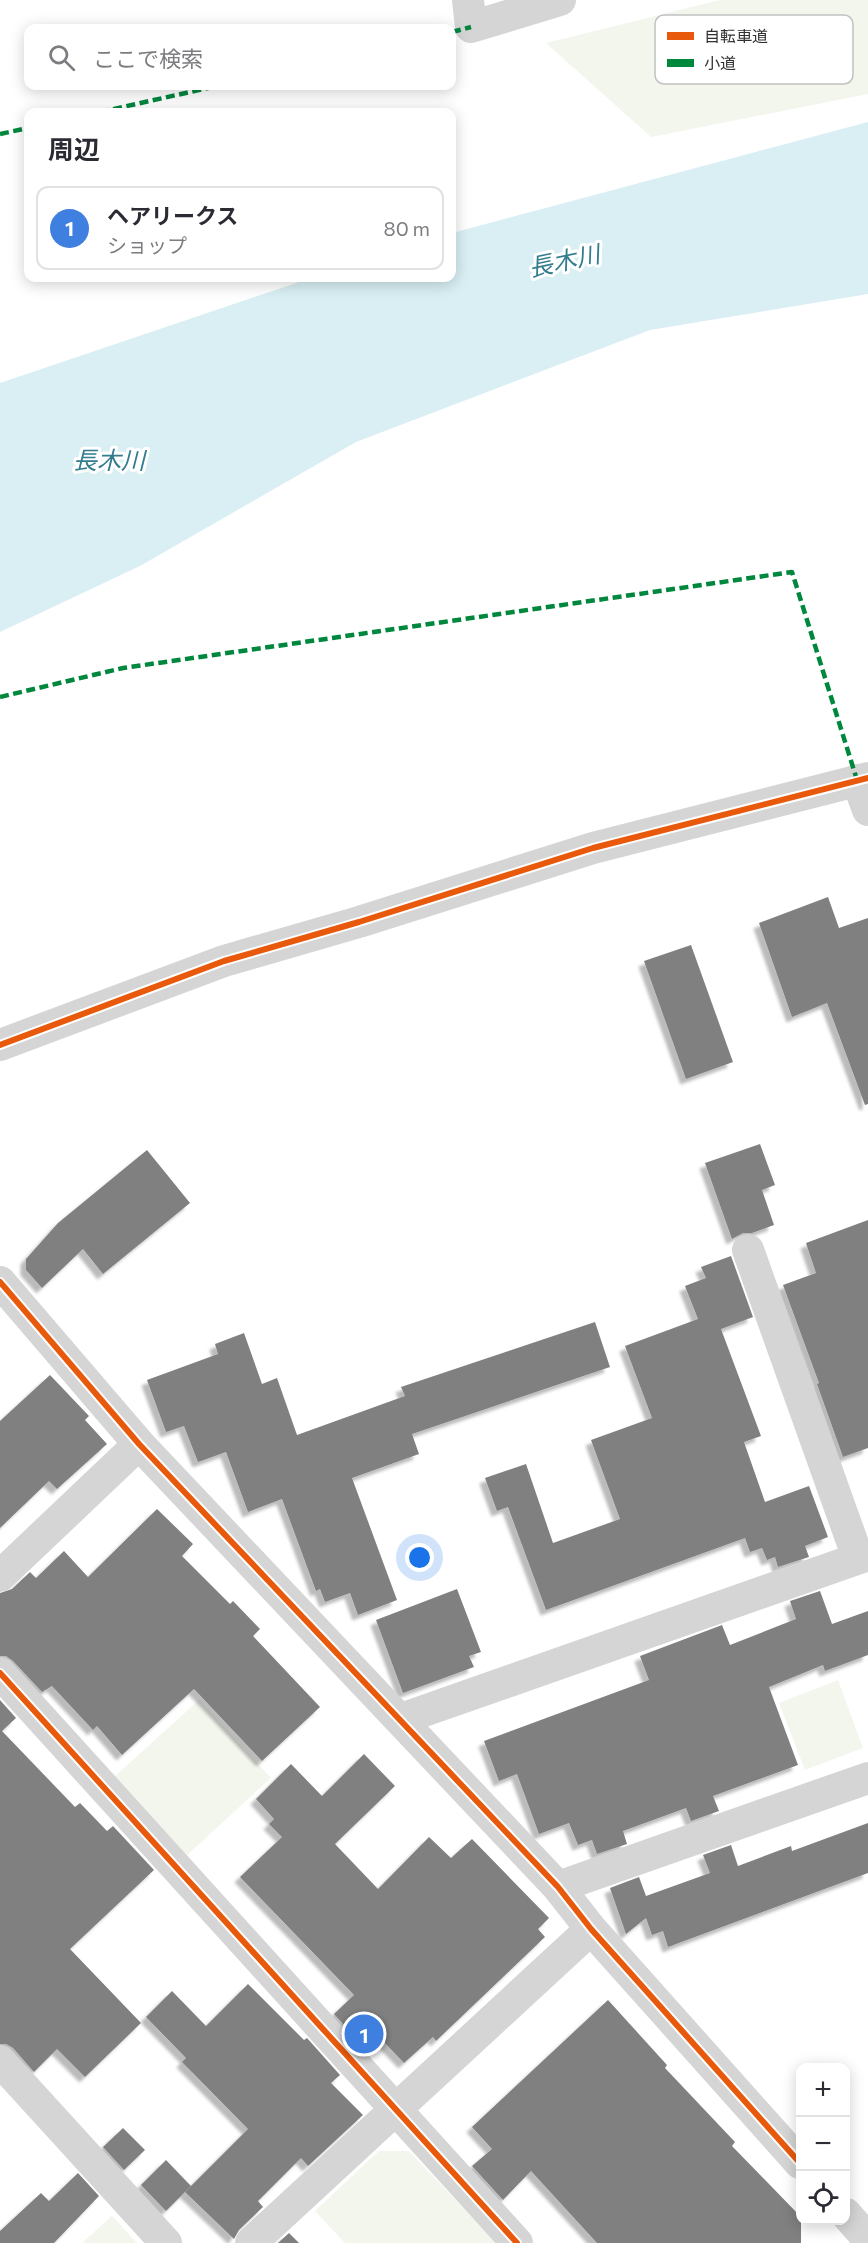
<!DOCTYPE html>
<html lang="ja">
<head>
<meta charset="utf-8">
<style>
  body { margin:0; font-family:Commissioner,"Noto Sans JP",sans-serif; background:#f2f2f3; color:#2b2b33 }
  .controls { position:absolute; right:18px; bottom:18px; display:grid; overflow:hidden; border-radius:12px; box-shadow:0 3px 15px #0003 }
  .controls button { width:54px; height:54px; display:grid; place-items:center; padding:0; border:0; border-bottom:2px solid #e1e1e2; background:#fff; color:#2b2b33; font:30px sans-serif }
  .you { position:absolute; left:420px; top:1558px; width:21px; height:21px; margin:-15px; border:4px solid #fff; border-radius:50%; background:#1a73e8; box-shadow:0 0 0 9px #1a73e833 }
  .badge { display:grid; place-items:center; width:39px; height:39px; border-radius:50%; background:#2563eb; color:#fff; font-size:20px; font-weight:700 }
  .pin { position:absolute; translate:-50% -50%; border:3px solid #fff; box-shadow:0 2px 6px #0006 }
  .list { margin:0; padding:0; list-style:none }
  h2 { display:flex; justify-content:space-between; align-items:center; height:78px; margin:0; padding:0 24px; font-size:26px }
  h2 small { font-size:20px; font-weight:400; color:#7c7c81 }
  .list li { display:grid; grid-template-columns:39px 1fr auto; gap:18px; align-items:center; box-sizing:border-box; height:84px; margin:0 12px 12px; padding:0 12px; border:2px solid #e1e1e2; border-radius:12px }
  .list b { display:block; font-size:22px; white-space:nowrap }
  .list p { margin:0; font-size:20px; white-space:nowrap; color:#7c7c81 }
  .list em { font-size:20px; font-style:normal; color:#7c7c81 }
  .icon { flex:none; width:33px; height:33px; fill:none; stroke:currentColor; stroke-width:2; stroke-linecap:round; stroke-linejoin:round }
  .map { position:relative; flex:none; width:868px; height:2243px; overflow:hidden }
  .search { position:absolute; background:#fff; box-shadow:0 3px 15px #0003; left:24px; top:24px; width:432px; height:66px; display:flex; align-items:center; gap:15px; box-sizing:border-box; padding:0 21px; border-radius:12px; color:#7c7c81; font-size:22px }
  .panel { position:absolute; background:#fff; box-shadow:0 3px 15px #0003; left:24px; top:108px; width:432px; height:174px; border-radius:12px }
  .map>svg:first-child { display:block }
</style>
</head>
<body>
<div class="map">
<svg width="868" height="2243" viewBox="0 0 868 2243">
  <defs>
    <filter id="shadow"><feDropShadow dx="-5.5" dy="5.5" stdDeviation="1.5" flood-color="#0004"/></filter>
  </defs>
  <rect width="100%" height="100%" fill="#fff"/>
  <g fill="#f3f6ed">
    <polygon points="720,0 868,0 868,94 651,137 546,43"/>
    <polygon points="838,1680 863,1748 805,1770 779,1703"/>
    <polygon points="199,1700 271,1778 186,1856 114,1777"/>
    <polygon points="379,2151 409,2151 496,2243 345,2243 315,2211"/>
    <polygon points="112,2216 137,2243 82,2243"/>
  </g>
  <polygon fill="#d9eff4" points="868,122 868,294 650,330 356,442 140,566 0,632 0,383 311,278 452,278 452,233"/>
  <g fill="#808080" filter="url(#shadow)">
    <polygon points="828,897 839,928 868,918 868,1104 865,1105 827,1003 792,1017 759,923"/>
    <polygon points="691,945 733,1062 686,1079 644,961"/>
    <polygon points="760,1144 775,1185 762,1190 774,1225 752,1233 743,1233 732,1239 705,1163"/>
    <polygon points="147,1150 190,1203 103,1274 83,1249 42,1288 26,1270 26,1259 58,1223"/>
    <polygon points="868,1220 868,1448 843,1457 817,1384 819,1383 783,1285 816,1273 806,1243"/>
    <polygon points="731,1256 753,1317 721,1329 761,1436 744,1442 765,1502 809,1486 828,1537 805,1546 809,1557 778,1567 775,1557 767,1560 762,1548 750,1552 745,1538 546,1610 508,1507 497,1511 485,1478 526,1464 553,1543 620,1519 591,1440 652,1418 625,1346 698,1319 685,1286 706,1278 701,1267"/>
    <polygon points="595,1322 610,1367 412,1434 419,1454 352,1478 397,1600 358,1615 350,1593 325,1602 320,1589 316,1591 282,1499 248,1512 226,1452 198,1462 184,1426 166,1432 147,1380 218,1354 215,1344 244,1333 262,1384 277,1378 297,1435 405,1396 401,1387"/>
    <polygon points="50,1375 89,1416 85,1420 107,1444 57,1489 49,1481 0,1528 0,1421"/>
    <polygon points="157,1509 193,1544 182,1556 230,1604 233,1601 260,1629 253,1636 320,1707 262,1761 194,1689 122,1755 97,1726 93,1730 52,1686 42,1692 13,1661 6,1656 0,1656 0,1593 12,1589 30,1572 36,1578 64,1551 88,1577"/>
    <polygon points="457,1589 481,1652 469,1656 474,1667 403,1693 376,1620"/>
    <polygon points="820,1591 832,1624 868,1611 868,1655 825,1671 823,1665 769,1687 798,1765 713,1796 719,1811 691,1821 686,1808 623,1831 627,1844 597,1854 592,1840 578,1845 569,1823 539,1834 517,1774 499,1781 484,1741 649,1680 640,1656 722,1625 730,1645 796,1619 790,1601"/>
    <polygon points="0,1700 16,1718 2,1731 75,1807 80,1803 107,1831 113,1826 154,1870 70,1949 141,2023 85,2077 57,2049 34,2072 13,2048 6,2044 0,2044"/>
    <polygon points="364,1754 395,1786 335,1844 378,1889 429,1837 451,1858 472,1839 549,1918 538,1929 545,1937 436,2041 433,2037 404,2063 380,2038 367,2050 334,2014 354,1995 240,1877 282,1837 269,1824 274,1819 256,1799 291,1764 322,1796"/>
    <polygon points="868,1823 868,1873 668,1947 663,1931 652,1935 646,1918 626,1934 610,1888 639,1877 646,1896 710,1873 703,1855 731,1845 738,1866 791,1846 792,1851"/>
    <polygon points="248,1984 304,2040 307,2038 340,2075 331,2083 363,2115 308,2166 301,2158 258,2201 263,2207 239,2230 234,2239 185,2192 248,2129 182,2062 186,2058 146,2017 172,1991 206,2026"/>
    <polygon points="608,2000 667,2065 665,2068 735,2142 732,2146 801,2217 801,2243 597,2243 531,2171 503,2200 472,2166 492,2149 472,2127"/>
    <polygon points="123,2128 145,2150 124,2170 103,2147"/>
    <polygon points="166,2160 191,2186 166,2211 141,2185"/>
    <polygon points="78,2173 99,2196 54,2243 0,2243 0,2231 41,2193 49,2201"/>
    <polygon points="289,2233 299,2243 278,2243"/>
  </g>
  <g fill="none" stroke-linecap="round" stroke-linejoin="round">
    <g stroke="#d5d5d5" stroke-width="32">
      <polyline points="468,0 471,27 560,0"/>
      <polyline points="857,780 868,810"/>
      <polyline points="0,1045 224,961 359,922 593,848 868,778"/>
      <polyline points="748,1250 858,1558"/>
      <polyline points="0,1282 139,1444 558,1887 591,1929 800,2163"/>
      <polyline points="0,1576 139,1444"/>
      <polyline points="0,1673 517,2243"/>
      <polyline points="401,1719 868,1555"/>
      <polyline points="558,1887 868,1778"/>
      <polyline points="0,2061 166,2243"/>
      <polyline points="846,2214 868,2239"/>
      <polyline points="251,2243 591,1929"/>
    </g>
    <g stroke="#00873e" stroke-width="4.5" stroke-dasharray="9 4.5" stroke-linecap="butt">
      <polyline points="452,32 471,27"/>
      <polyline points="100,112 217,86"/>
      <polyline points="0,134 28,128"/>
      <polyline points="0,697 123,668 792,572 857,780"/>
    </g>
    <defs>
      <g id="cycleway">
        <polyline points="0,1045 224,961 359,922 593,848 868,778"/>
        <polyline points="0,1282 139,1444 558,1887 591,1929 800,2163"/>
        <polyline points="0,1673 517,2243"/>
      </g>
    </defs>
    <use href="#cycleway" stroke="#fff" stroke-width="10"/>
    <use href="#cycleway" stroke="#e8590c" stroke-width="6"/>
  </g>
  <g text-anchor="middle" dominant-baseline="central" stroke-width="6" stroke-linejoin="round" paint-order="stroke">
    <g font-size="24" font-style="italic" fill="#327c8e" stroke="#fff">
      <text transform="translate(564 260) rotate(-12)">長木川</text>
      <text x="109" y="459">長木川</text>
    </g>
  </g>
  <rect x="655" y="15" width="198" height="69" rx="9" fill="#fff" stroke="#c1c1c1" stroke-width="1.5"/>
  <rect x="667" y="32" width="27" height="8" fill="#e8590c"/>
  <rect x="667" y="59" width="27" height="8" fill="#00873e"/>
  <g font-size="16" fill="#313131">
    <text x="704" y="42">自転車道</text>
    <text x="704" y="69">小道</text>
  </g>
</svg>
<div class="controls">
<button>+</button>
<button>−</button>
<button><svg class="icon" aria-label="locate" viewBox="0 0 24 24"><circle cx="12" cy="12" r="6"/><path d="M12 2v4M12 18v4M2 12h4M18 12h4"/></svg></button>
</div>
<div class="you"></div>
<div class="pin badge" style="left:364px;top:2034px;background:#3f7fe0">1</div>
<div class="search"><svg class="icon" aria-label="search" viewBox="0 0 24 24"><circle cx="10" cy="10" r="6"/><path d="M15 15l6 6"/></svg>ここで検索</div>
<section class="panel">
<h2>周辺<small></small></h2>
<ul class="list">
<li><span class="badge" style="background:#3f7fe0">1</span><div><b>ヘアリークス</b><p>ショップ</p></div><em>80 m</em></li>
</ul>
</section>
</div>
</body>
</html>
